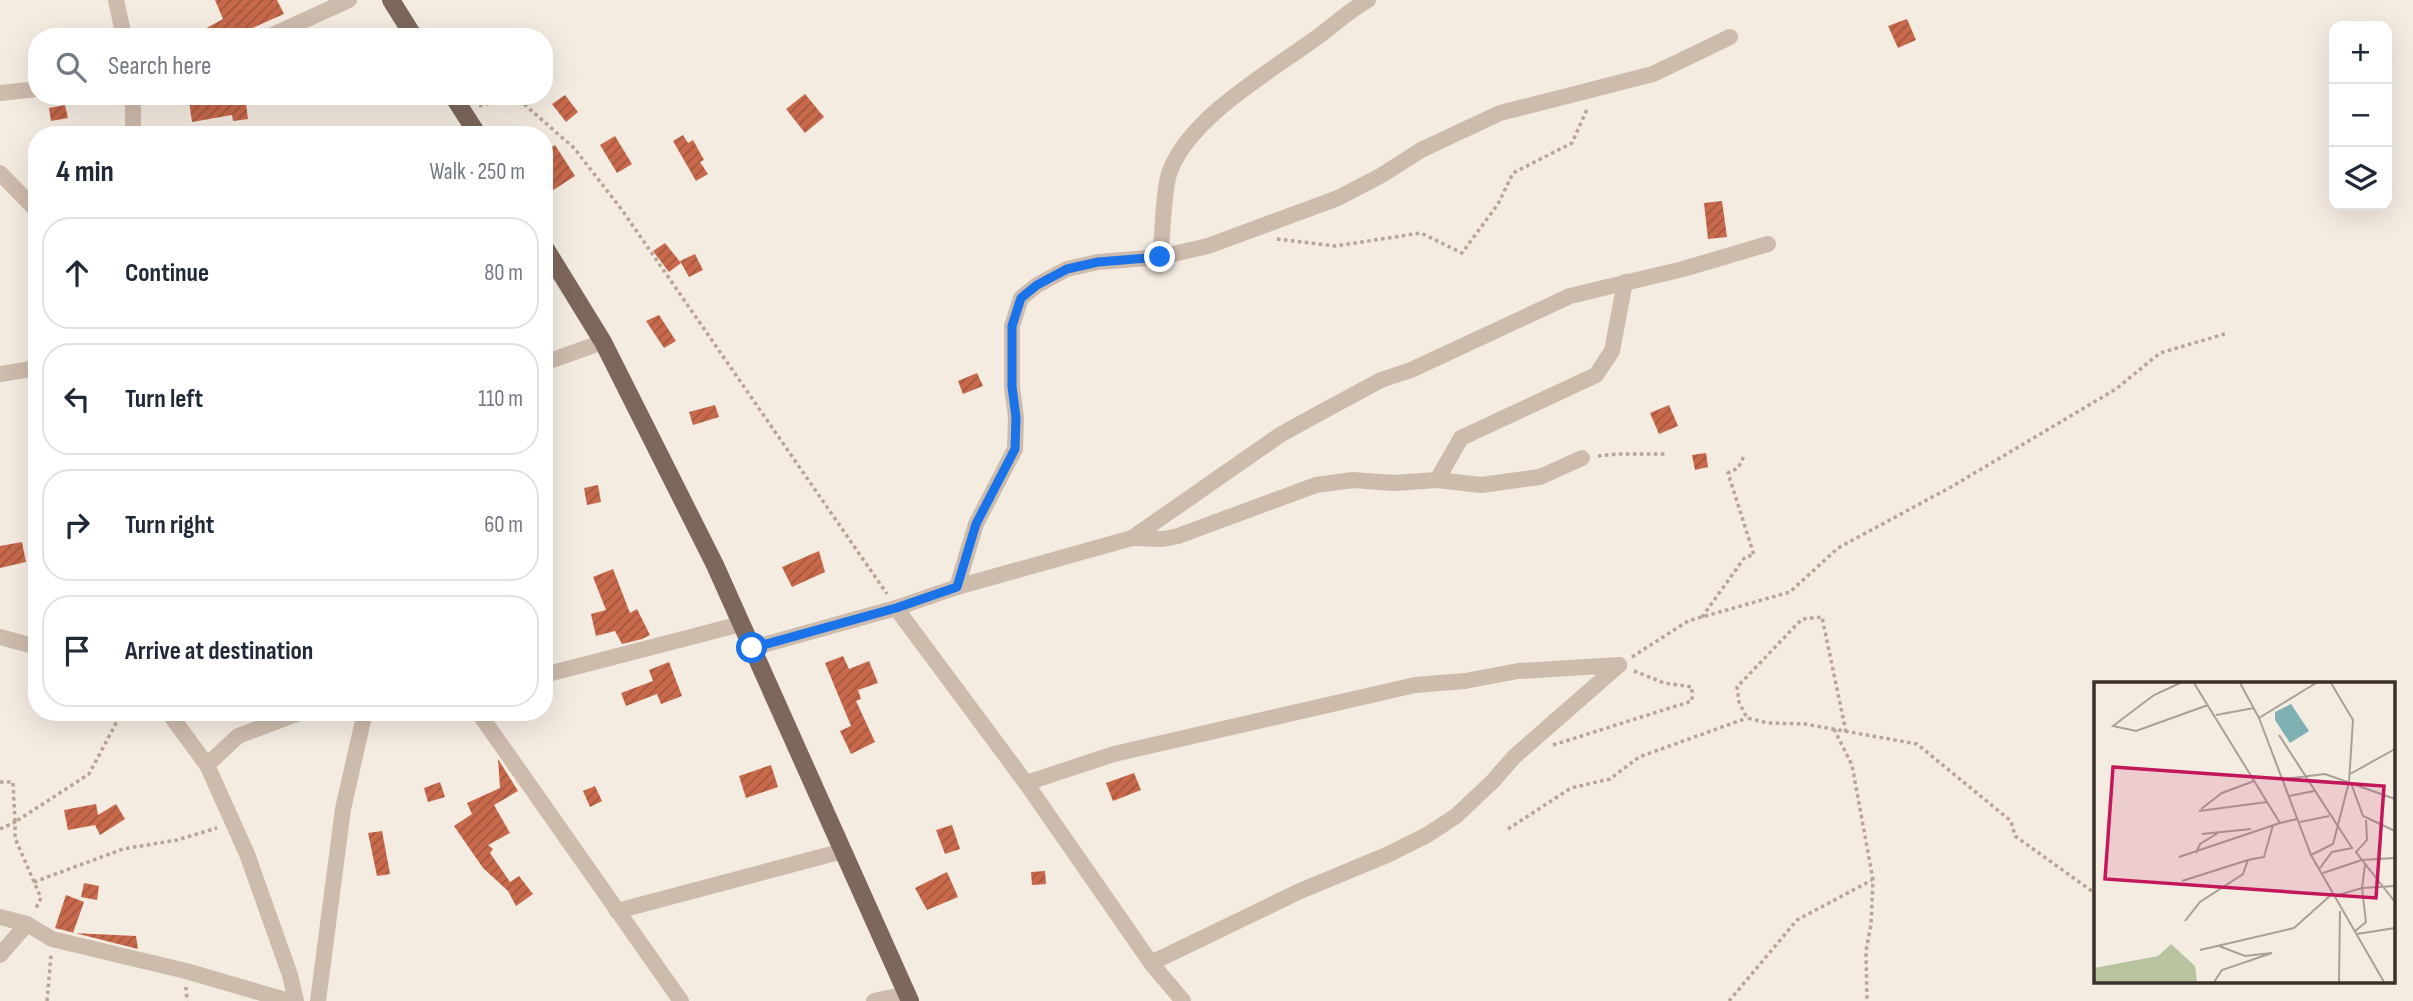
<!DOCTYPE html>
<html lang="en">
<head>
<meta charset="utf-8">
<style>
  body { margin:0; font-family:"Sofia Sans Condensed",sans-serif; background:#f6f6f7; color:#1f2937 }
  .controls { position:absolute; right:21px; top:21px; display:grid; overflow:hidden; border-radius:14px; box-shadow:0 7px 28px #0002 }
  .controls button { width:63px; height:63px; display:grid; place-items:center; padding:0; border:0; border-bottom:2px solid #e0e1e3; background:#fff; color:#1f2937; font:35px sans-serif }
  .stop { position:absolute; width:21px; height:21px; margin:-16px; border:5px solid #1a73e8; border-radius:50%; background:#fff }
  .stop.end { background:#1a73e8; border-color:#fff; box-shadow:0 2px 7px #0008 }
  .list { margin:0; padding:0; list-style:none }
  h2 { display:flex; justify-content:space-between; align-items:center; height:91px; margin:0; padding:0 28px; font-size:30px }
  h2 small { font-size:23px; font-weight:400; color:#747a83 }
  .list li { display:grid; grid-template-columns:46px 1fr auto; gap:21px; align-items:center; box-sizing:border-box; height:112px; margin:0 14px 14px; padding:0 14px; border:2px solid #e0e1e3; border-radius:28px }
  .list b { display:block; font-size:26px; white-space:nowrap }
  .list em { font-size:23px; font-style:normal; color:#747a83 }
  .icon { flex:none; width:38px; height:38px; fill:none; stroke:currentColor; stroke-width:2; stroke-linecap:round; stroke-linejoin:round }
  .map { position:relative; flex:none; width:2413px; height:1001px; overflow:hidden }
  .search { position:absolute; background:#fff; box-shadow:0 7px 28px #0002; left:28px; top:28px; width:525px; height:77px; display:flex; align-items:center; gap:18px; box-sizing:border-box; padding:0 24px; border-radius:28px; color:#747a83; font-size:26px }
  .panel { position:absolute; background:#fff; box-shadow:0 7px 28px #0002; left:28px; top:126px; width:525px; height:595px; border-radius:28px }
  .map>svg:first-child { display:block }
</style>
</head>
<body>
<div class="map">
<svg width="2413" height="1001" viewBox="0 0 2413 1001">
  <defs>
    <pattern id="building-hatch" width="6" height="6" patternUnits="userSpaceOnUse" patternTransform="scale(1.75)"><rect width="6" height="6" fill="#c8694b"/><path d="M-1 1l2-2M0 6l6-6M5 7l2-2" fill="none" stroke="#a4573f"/></pattern>
  </defs>
  <rect width="100%" height="100%" fill="#f4ebe1"/>
  <g fill="url(#building-hatch)">
    <polygon points="215,0 277,0 284,14 232,37 190,37 223,19"/>
    <polygon points="1907,19 1916,40 1898,48 1888,26"/>
    <polygon points="805,94 824,117 805,133 786,109"/>
    <polygon points="565,95 578,112 566,122 552,104"/>
    <polygon points="221,96 245,96 248,119 233,121 232,115 192,122 189,101"/>
    <polygon points="65,105 68,118 51,121 49,108"/>
    <polygon points="683,135 688,143 693,140 704,160 700,162 708,174 696,181 673,141"/>
    <polygon points="615,136 632,164 617,173 600,145"/>
    <polygon points="555,145 575,176 544,196 544,152"/>
    <polygon points="1722,201 1727,237 1708,239 1704,203"/>
    <polygon points="665,243 681,263 669,272 653,251"/>
    <polygon points="695,254 703,270 689,277 680,261"/>
    <polygon points="659,315 676,341 664,348 646,321"/>
    <polygon points="977,373 983,386 963,394 958,381"/>
    <polygon points="715,405 719,417 693,425 689,412"/>
    <polygon points="1669,405 1678,426 1659,434 1650,413"/>
    <polygon points="1706,453 1708,467 1695,470 1692,455"/>
    <polygon points="598,485 601,502 587,505 584,488"/>
    <polygon points="22,542 26,562 0,568 0,546"/>
    <polygon points="819,551 825,572 792,587 782,567"/>
    <polygon points="613,569 630,613 637,609 650,635 642,639 622,644 615,631 596,636 591,614 606,610 593,577"/>
    <polygon points="843,656 849,669 869,661 878,683 858,690 861,699 856,701 875,742 851,754 840,731 851,726 825,663"/>
    <polygon points="669,662 682,696 661,704 657,694 626,706 621,693 653,681 649,670"/>
    <polygon points="498,759 518,791 494,805 510,833 488,845 493,849 490,853 510,882 519,876 533,894 516,906 508,891 483,868 454,826 472,814 467,803 500,788"/>
    <polygon points="771,765 778,787 746,798 739,776"/>
    <polygon points="1134,773 1141,790 1113,801 1106,783"/>
    <polygon points="440,782 445,797 428,802 424,788"/>
    <polygon points="595,786 602,801 590,807 583,791"/>
    <polygon points="96,804 98,815 116,804 125,819 100,835 95,825 68,830 64,810"/>
    <polygon points="952,825 960,849 945,854 936,830"/>
    <polygon points="382,831 390,874 377,876 368,833"/>
    <polygon points="1045,871 1046,884 1032,885 1031,872"/>
    <polygon points="947,872 958,897 927,910 915,888"/>
    <polygon points="84,883 99,886 97,900 81,897"/>
    <polygon points="66,895 84,902 73,933 136,936 138,949 55,928"/>
  </g>
  <g fill="none" stroke-linecap="round" stroke-linejoin="round">
    <g stroke="#b9a596" stroke-width="3.5" stroke-dasharray="3.5 3.5" stroke-linecap="butt">
      <polyline points="479,106 516,97 574,148 622,210 887,594"/>
      <polyline points="1277,239 1335,246 1421,233 1462,253 1498,204 1513,173 1572,143 1588,107"/>
      <polyline points="1598,456 1617,454 1667,454"/>
      <polyline points="1702,617 1745,557 1754,555 1728,473 1738,468 1744,456"/>
      <polyline points="1632,657 1688,621 1790,592 1838,548 1951,487 2116,389 2160,353 2228,333"/>
      <polyline points="1834,729 1852,765 1873,880 1871,924 1866,951 1867,1001"/>
      <polyline points="1846,732 1822,617 1802,619 1737,687 1739,702 1747,718 1768,723 1805,724 1917,744 2011,821 2015,836 2096,894"/>
      <polyline points="1553,745 1692,701 1692,687 1664,683 1632,670"/>
      <polyline points="0,782 13,782 15,822 89,774 122,712"/>
      <polyline points="0,829 15,822 15,838 41,898 35,910"/>
      <polyline points="1508,829 1571,788 1610,779 1639,757 1747,718"/>
      <polyline points="34,882 123,849 177,840 217,828"/>
      <polyline points="186,987 187,1001"/>
      <polyline points="47,1001 51,955"/>
      <polyline points="1729,1001 1797,920 1872,880"/>
    </g>
    <g stroke="#cdbbac" stroke-width="16">
      <polyline points="116,0 124,37"/>
      <polyline points="268,37 349,0"/>
      <polyline points="0,93 37,89"/>
      <polyline points="133,96 133,135"/>
      <polyline points="0,173 37,211"/>
      <polyline points="1160,257 1208,246 1338,198 1382,175 1421,150 1500,113 1653,74 1730,37"/>
      <polyline points="544,363 603,342"/>
      <polyline points="0,374 37,368"/>
      <polyline points="1437,480 1461,438 1596,375 1612,351 1625,282"/>
      <polyline points="1132,538 1163,539 1178,536 1316,485 1353,480 1394,483 1437,480 1481,485 1540,477 1582,458"/>
      <path d="M957 587 976 524 1015 449 1016 417 1012 387V326L1021 298 1037 285 1067 269 1098 262 1160 257C1163 235 1163 189 1170 171 1190 117 1271 71 1316 38 1334 25 1348 11 1368 0"/>
      <polyline points="896,608 957,587 1132,538 1280,435 1316,415 1381,380 1411,370 1570,296 1683,269 1768,244"/>
      <polyline points="0,637 37,647"/>
      <polyline points="752,648 896,608 1026,783 1151,963 1183,1001"/>
      <polyline points="544,675 741,624"/>
      <polyline points="168,712 207,765 247,854 290,975 296,1001"/>
      <polyline points="478,712 681,1001"/>
      <polyline points="207,765 238,736 302,712"/>
      <polyline points="1026,783 1114,754 1415,685 1465,681 1518,671 1619,665"/>
      <polyline points="617,911 843,851"/>
      <polyline points="0,917 27,924 52,939 186,971 289,1001"/>
      <polyline points="0,955 27,924"/>
      <polyline points="1151,963 1300,891 1387,855 1427,835 1456,816 1493,781 1514,757 1619,665"/>
      <polyline points="318,1001 343,809 365,712"/>
      <polyline points="874,1001 907,994"/>
    </g>
    <g stroke="#7d675c" stroke-width="18">
      <polyline points="391,0 414,37"/>
      <polyline points="453,96 478,135"/>
      <polyline points="544,246 603,342 715,565 910,1001"/>
    </g>
  </g>
  <g fill="none" stroke-linecap="round" stroke-linejoin="round">
    <polyline stroke="#1a73e8" stroke-width="9" points="752,648 896,608 957,587 976,524 1015,449 1016,417 1012,387 1012,326 1021,298 1037,285 1067,269 1098,262 1160,257"/>
  </g>
  <g transform="translate(2094 682)">
    <rect width="301" height="301" fill="#f4ebe1"/>
    <path d="M77 262 101 284 103 300H0V286L64 274Z" fill="#b8c4a0"/>
    <path d="M197 22 215 49 196 61 181 38V30Z" fill="#7fb0b2"/>
    <path fill="none" stroke="#aaa098" stroke-width="2" d="M86 1 60 13 19 44 42 49 114 23M100 1 186 141 203 137M146 1 165 36 217 173 290 300M122 33 160 26M165 36 222 1M185 53 258 166 238 170 226 186M256 92 301 67M189 97 231 92 301 117M257 101 269 134 301 149M195 114 220 109M107 127 128 111 160 99M105 129 173 120M272 138 273 158 262 170 268 178 301 176M206 140 235 134M108 152 157 147M102 171 106 162 124 151M217 173 239 162 255 100 259 38 237 1M85 175 186 141M229 191 268 178 301 220M88 199 154 178M241 214 268 206 301 204M91 239 106 220 149 192 154 178 170 175 179 143M260 250 272 240 268 206 271 183M263 252 301 246M106 268 200 246 238 212M120 300 128 288 178 271 151 274 125 264M245 300 246 229"/>
    <path fill="#c2185b" fill-opacity="0.15" stroke="#c2185b" stroke-width="3.5" d="M19 85 290 104 282 216 11 197Z"/>
    <rect width="301" height="301" fill="none" stroke="#3b302b" stroke-width="3.5"/>
  </g>
</svg>
<div class="controls">
<button>+</button>
<button>−</button>
<button><svg class="icon" aria-label="layers" viewBox="0 0 24 24"><path d="M12 4l9 5-9 5-9-5zM3 14l9 5 9-5"/></svg></button>
</div>
<div class="stop" style="left:752px;top:648px"></div>
<div class="stop end" style="left:1160px;top:257px"></div>
<div class="search"><svg class="icon" aria-label="search" viewBox="0 0 24 24"><circle cx="10" cy="10" r="6"/><path d="M15 15l6 6"/></svg>Search here</div>
<section class="panel">
<h2>4 min<small>Walk · 250 m</small></h2>
<ul class="list">
<li><svg class="icon" aria-label="ahead" viewBox="0 0 24 24"><path d="M12 20V5M6 11l6-6 6 6"/></svg><div><b>Continue</b></div><em>80 m</em></li>
<li><svg class="icon" aria-label="left" viewBox="0 0 24 24"><path d="M17 20v-9H6M10 6l-5 5 5 5"/></svg><div><b>Turn left</b></div><em>110 m</em></li>
<li><svg class="icon" aria-label="right" viewBox="0 0 24 24"><path d="M7 20v-9h11M14 6l5 5-5 5"/></svg><div><b>Turn right</b></div><em>60 m</em></li>
<li><svg class="icon" aria-label="arrive" viewBox="0 0 24 24"><path d="M6 21V4h12l-3 4 3 4H6"/></svg><div><b>Arrive at destination</b></div></li>
</ul>
</section>
</div>
</body>
</html>
